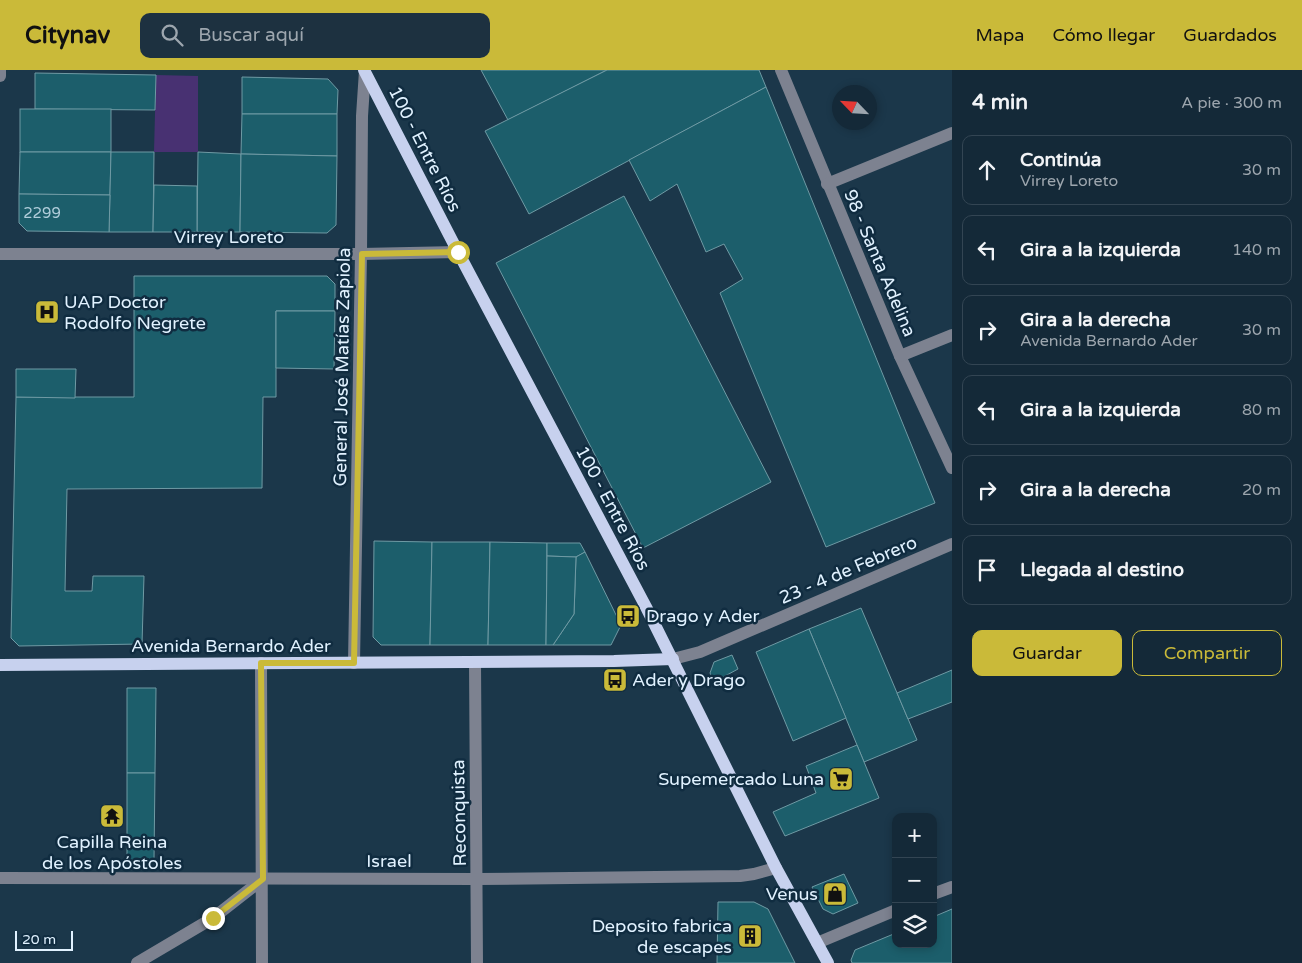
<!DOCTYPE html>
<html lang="es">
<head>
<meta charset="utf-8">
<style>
  body { margin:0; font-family:"Varela Round",sans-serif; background:#1d3140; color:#f1f3f6 }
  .controls { position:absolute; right:15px; bottom:15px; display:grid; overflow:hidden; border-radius:10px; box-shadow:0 2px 8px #0003 }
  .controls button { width:45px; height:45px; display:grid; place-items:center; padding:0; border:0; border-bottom:1px solid #334553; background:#142938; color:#f1f3f6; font:25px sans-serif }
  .compass { position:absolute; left:832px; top:15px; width:45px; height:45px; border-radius:50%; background:#142938; box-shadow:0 2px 8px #0003; rotate:295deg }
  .scale { position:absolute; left:15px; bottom:12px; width:58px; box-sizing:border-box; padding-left:5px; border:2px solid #e1f2ff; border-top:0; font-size:14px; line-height:18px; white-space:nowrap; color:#e1f2ff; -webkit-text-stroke:4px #102c40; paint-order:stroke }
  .stop { position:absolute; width:15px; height:15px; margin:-11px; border:4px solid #caba39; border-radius:50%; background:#fff }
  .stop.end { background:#caba39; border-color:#fff; box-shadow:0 1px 5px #0008 }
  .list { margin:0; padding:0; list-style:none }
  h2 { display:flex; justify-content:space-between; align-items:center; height:65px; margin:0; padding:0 20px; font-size:21px }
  h2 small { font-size:16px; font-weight:400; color:#9da6ae }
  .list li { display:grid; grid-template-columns:32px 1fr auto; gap:15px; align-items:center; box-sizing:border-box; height:70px; margin:0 10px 10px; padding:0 10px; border:1px solid #334553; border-radius:10px }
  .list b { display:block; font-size:19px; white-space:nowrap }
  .list p { margin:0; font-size:16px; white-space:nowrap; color:#9da6ae }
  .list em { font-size:16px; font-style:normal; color:#9da6ae }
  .actions { display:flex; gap:10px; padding:15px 20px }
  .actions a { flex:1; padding:11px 0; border:1px solid #caba39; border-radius:10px; text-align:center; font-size:18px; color:#caba39 }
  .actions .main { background:#caba39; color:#111 }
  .icon { flex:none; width:28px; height:28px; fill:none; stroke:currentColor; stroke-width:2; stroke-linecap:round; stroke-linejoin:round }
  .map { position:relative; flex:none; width:952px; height:893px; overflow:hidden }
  header { display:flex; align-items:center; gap:30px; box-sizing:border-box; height:70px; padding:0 25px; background:#caba39; color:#111 }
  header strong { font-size:24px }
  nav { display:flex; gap:28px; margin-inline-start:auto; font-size:18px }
  .search { width:350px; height:45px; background:#1d3140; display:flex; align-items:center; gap:12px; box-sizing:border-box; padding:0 18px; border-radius:10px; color:#9da6ae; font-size:19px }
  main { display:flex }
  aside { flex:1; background:#142938 }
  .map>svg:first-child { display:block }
</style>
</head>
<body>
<header>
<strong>Citynav</strong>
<div class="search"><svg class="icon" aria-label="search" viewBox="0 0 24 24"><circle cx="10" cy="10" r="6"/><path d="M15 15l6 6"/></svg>Buscar aquí</div>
<nav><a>Mapa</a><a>Cómo llegar</a><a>Guardados</a></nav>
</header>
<main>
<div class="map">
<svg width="952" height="893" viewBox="0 0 952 893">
  <rect width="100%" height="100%" fill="#1b374a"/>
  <polygon fill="#483172" points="156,5 198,6 198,82 154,82"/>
  <g fill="#1c5e6b" stroke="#6f9aa4">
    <polygon points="481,0 607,0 508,50"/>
    <polygon points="607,0 759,0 766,17 529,144 485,61"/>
    <polygon points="35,3 156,5 155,40 35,39"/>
    <polygon points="242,7 328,9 338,20 337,44 242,44"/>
    <polygon points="766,17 935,433 826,477 720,223 743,209 724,174 706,182 677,114 650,131 629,90"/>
    <rect x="20" y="39" width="91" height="43"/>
    <polygon points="242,44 337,44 337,86 241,84"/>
    <polygon points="20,82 111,82 110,125 19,124"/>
    <polygon points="111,82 154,82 153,162 109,162"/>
    <polygon points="198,82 241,84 240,162 197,162"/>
    <polygon points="241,84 337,86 336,155 327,163 240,162"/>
    <polygon points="154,115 197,116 197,162 153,162"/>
    <polygon points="19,124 110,125 109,162 27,161 19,153"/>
    <polygon points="624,126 771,412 643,478 496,193"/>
    <polygon points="134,206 327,206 335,214 335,241 276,241 276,327 263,327 262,418 67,419 65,521 92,521 93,506 144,506 142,574 19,576 11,568 16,327 134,327"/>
    <polygon points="276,241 335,241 334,299 276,298"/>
    <polygon points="16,299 76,299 75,328 16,327"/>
    <polygon points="374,471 432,472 430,575 381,575 373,567"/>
    <polygon points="432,472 490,472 488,575 430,575"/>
    <polygon points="490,472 547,473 546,575 488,575"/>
    <polygon points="547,473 580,473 585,482 576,487 547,486"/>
    <polygon points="585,482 621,555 611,575 553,575 574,544 576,487"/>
    <polygon points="547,486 576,487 574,544 553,575 546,575"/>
    <polygon points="861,538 917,670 864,692 809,559"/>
    <polygon points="809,559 846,648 793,671 756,582"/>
    <polygon points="732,585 738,599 714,612 710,603 714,592"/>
    <polygon points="952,600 952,632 908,649 897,623"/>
    <polygon points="127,618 156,618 155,703 127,703"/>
    <polygon points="857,675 879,728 785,766 773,742 816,723 806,696"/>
    <polygon points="127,703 155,703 154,790 127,790"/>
    <polygon points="844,804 858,833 833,844 823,839 812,817"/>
    <polygon points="718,832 754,832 768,839 795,893 717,893"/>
    <polygon points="952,839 952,893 852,893 851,890 855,880 896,863 896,874 933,874 933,847"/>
  </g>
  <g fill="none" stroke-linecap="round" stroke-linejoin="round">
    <g stroke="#7d8290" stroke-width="12">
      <polyline points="781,0 900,286 952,398"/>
      <polyline points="0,6 0,0"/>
      <polyline points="827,114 952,63"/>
      <polyline points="0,184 361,184 458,182"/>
      <polyline points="900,286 952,265"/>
      <polyline points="673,589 700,582 952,474"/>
      <polyline points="475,592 477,893"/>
      <polyline points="261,593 262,893"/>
      <polyline points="354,593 361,184 362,46 365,1"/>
      <polyline points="0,808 478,809 740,806 754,804 776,798"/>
      <polyline points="933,824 952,817"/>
      <polyline points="817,873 896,840"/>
      <polyline points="137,893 213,848 263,809"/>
    </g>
    <g stroke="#c7d1ee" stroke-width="12">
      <polyline points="364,0 458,182 646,537 776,798 828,893"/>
      <polyline points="0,595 614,591 673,589"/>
    </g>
  </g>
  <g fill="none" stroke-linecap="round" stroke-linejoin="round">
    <polyline stroke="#caba39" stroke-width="6" points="213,848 263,809 261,593 354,593 362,184 458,182"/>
  </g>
  <defs>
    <symbol id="hospital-square" viewBox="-11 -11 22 22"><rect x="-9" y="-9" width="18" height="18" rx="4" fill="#caba39" stroke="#102c40"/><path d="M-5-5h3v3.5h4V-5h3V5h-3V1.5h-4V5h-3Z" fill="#111"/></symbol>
    <symbol id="bus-square" viewBox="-11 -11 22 22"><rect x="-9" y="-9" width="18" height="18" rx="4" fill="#caba39" stroke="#102c40"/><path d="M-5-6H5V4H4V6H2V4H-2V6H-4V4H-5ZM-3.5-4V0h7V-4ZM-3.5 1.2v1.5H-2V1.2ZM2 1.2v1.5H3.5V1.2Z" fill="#111"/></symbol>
    <symbol id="supermarket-square" viewBox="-11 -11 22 22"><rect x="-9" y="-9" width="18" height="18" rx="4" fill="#caba39" stroke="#102c40"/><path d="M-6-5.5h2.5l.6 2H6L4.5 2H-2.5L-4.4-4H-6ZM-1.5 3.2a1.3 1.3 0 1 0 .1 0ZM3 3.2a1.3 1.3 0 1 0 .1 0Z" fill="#111"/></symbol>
    <symbol id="temple-square" viewBox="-11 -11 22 22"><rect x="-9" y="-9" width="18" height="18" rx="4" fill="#caba39" stroke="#102c40"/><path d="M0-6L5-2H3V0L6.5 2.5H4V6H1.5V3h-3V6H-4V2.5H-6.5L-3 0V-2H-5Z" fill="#111"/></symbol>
    <symbol id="shop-square" viewBox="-11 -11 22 22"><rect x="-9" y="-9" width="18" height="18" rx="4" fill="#caba39" stroke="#102c40"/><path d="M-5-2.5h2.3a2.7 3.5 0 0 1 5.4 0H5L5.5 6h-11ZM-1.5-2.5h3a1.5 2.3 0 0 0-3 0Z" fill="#111"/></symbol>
    <symbol id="building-square" viewBox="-11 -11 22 22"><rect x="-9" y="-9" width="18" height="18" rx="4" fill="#caba39" stroke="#102c40"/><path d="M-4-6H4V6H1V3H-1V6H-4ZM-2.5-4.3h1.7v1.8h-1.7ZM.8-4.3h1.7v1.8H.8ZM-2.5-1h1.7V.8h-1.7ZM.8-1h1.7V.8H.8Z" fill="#111"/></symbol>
  </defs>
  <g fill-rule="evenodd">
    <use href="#hospital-square" x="33" y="228" width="28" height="28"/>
    <use href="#bus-square" x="614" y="532" width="28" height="28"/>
    <use href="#bus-square" x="601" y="596" width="28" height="28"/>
    <use href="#supermarket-square" x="827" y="695" width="28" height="28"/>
    <use href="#temple-square" x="98" y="732" width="28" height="28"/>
    <use href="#shop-square" x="821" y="810" width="28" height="28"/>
    <use href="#building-square" x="736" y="852" width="28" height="28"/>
  </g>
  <g text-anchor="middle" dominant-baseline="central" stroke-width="5" stroke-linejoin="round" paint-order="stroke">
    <g font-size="15" fill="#b0cdda">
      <text x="42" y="143">2299</text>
    </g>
    <g font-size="18" fill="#e1f2ff" stroke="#102c40">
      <text transform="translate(425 79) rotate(63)">100 - Entre Ríos</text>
      <text x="229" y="167">Virrey Loreto</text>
      <text transform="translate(880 193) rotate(67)">98 - Santa Adelina</text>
      <text transform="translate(342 297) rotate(-89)">General José Matías Zapiola</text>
      <text transform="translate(613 438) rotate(62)">100 - Entre Ríos</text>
      <text transform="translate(848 500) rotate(-23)">23 - 4 de Febrero</text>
      <text x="231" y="576">Avenida Bernardo Ader</text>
      <text transform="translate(459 743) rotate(-91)">Reconquista</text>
      <text x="389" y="791">Israel</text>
    </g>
    <g font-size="18" fill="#e1f2ff" stroke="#102c40" text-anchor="start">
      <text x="64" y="232">UAP Doctor<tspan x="64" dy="21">Rodolfo Negrete</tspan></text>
      <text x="646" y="546">Drago y Ader</text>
      <text x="632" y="610">Ader y Drago</text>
      <text x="824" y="709" text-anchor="end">Supemercado Luna</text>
      <text x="112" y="772" text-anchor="middle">Capilla Reina<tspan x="112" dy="21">de los Apóstoles</tspan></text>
      <text x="818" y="824" text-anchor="end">Venus</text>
      <text x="732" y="856" text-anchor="end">Deposito fabrica<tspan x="732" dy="21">de escapes</tspan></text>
    </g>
  </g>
</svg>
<div class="controls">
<button>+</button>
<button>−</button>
<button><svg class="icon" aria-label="layers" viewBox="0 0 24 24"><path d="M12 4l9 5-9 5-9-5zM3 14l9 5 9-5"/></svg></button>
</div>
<svg class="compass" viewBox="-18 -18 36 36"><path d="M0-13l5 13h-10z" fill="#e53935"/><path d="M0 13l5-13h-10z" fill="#9da6ae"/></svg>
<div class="scale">20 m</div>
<div class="stop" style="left:458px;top:182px"></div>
<div class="stop end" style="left:213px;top:848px"></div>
</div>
<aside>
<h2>4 min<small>A pie · 300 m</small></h2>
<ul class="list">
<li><svg class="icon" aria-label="ahead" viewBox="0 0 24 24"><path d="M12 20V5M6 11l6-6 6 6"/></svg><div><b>Continúa</b><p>Virrey Loreto</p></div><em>30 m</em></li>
<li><svg class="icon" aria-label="left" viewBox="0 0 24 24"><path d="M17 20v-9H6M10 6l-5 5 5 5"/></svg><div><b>Gira a la izquierda</b></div><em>140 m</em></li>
<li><svg class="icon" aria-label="right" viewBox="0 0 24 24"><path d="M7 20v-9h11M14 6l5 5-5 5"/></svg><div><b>Gira a la derecha</b><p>Avenida Bernardo Ader</p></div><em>30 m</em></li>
<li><svg class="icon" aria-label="left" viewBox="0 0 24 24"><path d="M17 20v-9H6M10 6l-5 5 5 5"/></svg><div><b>Gira a la izquierda</b></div><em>80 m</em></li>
<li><svg class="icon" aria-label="right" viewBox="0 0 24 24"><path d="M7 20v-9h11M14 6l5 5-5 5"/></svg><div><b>Gira a la derecha</b></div><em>20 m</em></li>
<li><svg class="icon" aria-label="arrive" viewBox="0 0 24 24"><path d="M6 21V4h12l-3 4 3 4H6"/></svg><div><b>Llegada al destino</b></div></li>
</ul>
<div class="actions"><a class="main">Guardar</a><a>Compartir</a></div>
</aside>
</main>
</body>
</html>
